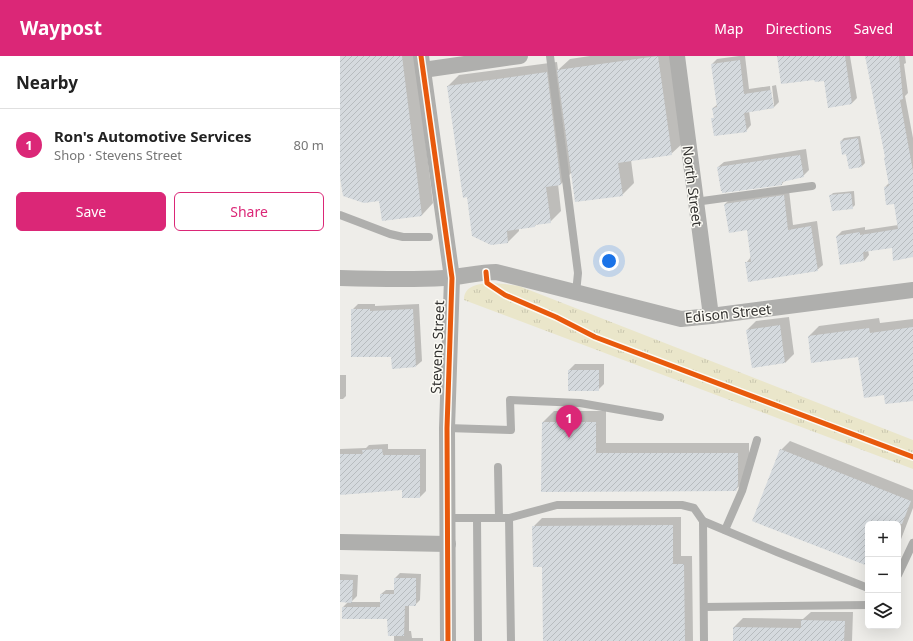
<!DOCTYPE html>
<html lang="en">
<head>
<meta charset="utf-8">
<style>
  body { margin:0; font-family:"Noto Sans",sans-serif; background:#f6f6f6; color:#222 }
  .controls { position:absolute; right:12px; bottom:12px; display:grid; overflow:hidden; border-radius:6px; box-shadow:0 4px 16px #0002 }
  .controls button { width:36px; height:36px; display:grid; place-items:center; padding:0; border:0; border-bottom:1px solid #e0e0e0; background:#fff; color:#222; font:20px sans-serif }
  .you { position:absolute; left:269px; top:205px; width:14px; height:14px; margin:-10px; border:3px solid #fff; border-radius:50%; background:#1a73e8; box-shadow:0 0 0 6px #1a73e833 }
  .badge { display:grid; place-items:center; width:26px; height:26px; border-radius:50%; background:#db2777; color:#fff; font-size:13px; font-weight:700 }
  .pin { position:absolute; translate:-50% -33px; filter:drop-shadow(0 1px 2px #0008) }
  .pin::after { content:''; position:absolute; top:21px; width:14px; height:12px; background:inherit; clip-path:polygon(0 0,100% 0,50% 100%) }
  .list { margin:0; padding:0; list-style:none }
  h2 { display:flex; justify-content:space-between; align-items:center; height:52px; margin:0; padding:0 16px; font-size:17px }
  h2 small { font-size:13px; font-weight:400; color:#767676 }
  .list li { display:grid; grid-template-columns:26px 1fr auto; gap:12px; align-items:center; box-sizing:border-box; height:72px; padding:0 16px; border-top:1px solid #e0e0e0 }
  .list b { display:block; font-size:15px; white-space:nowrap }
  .list p { margin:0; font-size:13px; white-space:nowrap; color:#767676 }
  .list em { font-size:13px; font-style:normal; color:#767676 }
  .actions { display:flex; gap:8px; padding:12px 16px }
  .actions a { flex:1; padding:9px 0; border:1px solid #db2777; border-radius:6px; text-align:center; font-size:14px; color:#db2777 }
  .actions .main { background:#db2777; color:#fff }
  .icon { flex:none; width:22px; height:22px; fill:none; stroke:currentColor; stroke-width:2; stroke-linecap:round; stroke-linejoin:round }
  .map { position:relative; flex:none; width:573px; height:585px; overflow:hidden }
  header { display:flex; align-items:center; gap:24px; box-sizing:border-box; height:56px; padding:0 20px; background:#db2777; color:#fff }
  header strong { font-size:19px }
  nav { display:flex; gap:22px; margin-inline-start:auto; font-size:14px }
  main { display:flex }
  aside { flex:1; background:#fff }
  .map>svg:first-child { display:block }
</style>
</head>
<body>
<header>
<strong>Waypost</strong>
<nav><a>Map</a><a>Directions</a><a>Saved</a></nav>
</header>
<main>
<aside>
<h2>Nearby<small></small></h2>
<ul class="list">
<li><span class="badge">1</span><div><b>Ron's Automotive Services</b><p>Shop · Stevens Street</p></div><em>80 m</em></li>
</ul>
<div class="actions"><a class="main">Save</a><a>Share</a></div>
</aside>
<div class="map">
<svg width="573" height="585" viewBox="0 0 573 585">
  <defs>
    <pattern id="park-tufts" width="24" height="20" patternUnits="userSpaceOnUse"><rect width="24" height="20" fill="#eae6ca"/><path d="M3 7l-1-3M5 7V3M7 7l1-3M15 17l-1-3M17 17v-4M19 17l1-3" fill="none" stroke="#c9c6ae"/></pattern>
    <pattern id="building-hatch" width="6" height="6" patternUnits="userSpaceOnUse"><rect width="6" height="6" fill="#d5dade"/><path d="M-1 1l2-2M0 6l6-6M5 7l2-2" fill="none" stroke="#b7bcbf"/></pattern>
  </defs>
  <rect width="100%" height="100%" fill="#eeede9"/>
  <path fill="url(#park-tufts)" d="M151 227 165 228 179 230 573 384V413L124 244C124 229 139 228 151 227Z"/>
  <g fill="#0003">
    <polygon points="0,0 75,0 93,147 82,159 40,144 0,120"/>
    <polygon points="250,0 331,0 343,87 331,98 291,104 294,127 282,139 232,116 221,128 218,128 221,155 210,166 198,167 195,170 179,172 179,175 168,186 151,188 128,140 108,30 119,19 217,6 218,14 230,3"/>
    <polygon points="399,0 405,0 409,33 430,30 432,49 434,49 432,30 436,29 439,46 433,52 409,55 411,69 406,75 373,63 375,60 373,52 378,48 372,8 377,3"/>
    <polygon points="438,0 510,0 517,42 512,47 489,51 485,24 475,23"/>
    <polygon points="526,0 565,0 566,7 564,8 568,37 565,40 573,82 573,200 552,191 528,194 529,199 524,205 497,180 502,175 525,171 525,174 558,169 555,146 545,131 550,126 546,101"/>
    <polygon points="520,80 525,107 522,110 510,112 507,97 501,85 504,82"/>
    <polygon points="466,93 469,114 463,120 445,124 442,128 378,111 384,106"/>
    <polygon points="449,134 453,169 477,165 483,209 477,214 406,207 411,201 408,173 385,148 391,142"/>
    <polygon points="514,135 515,149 512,152 490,140 493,137"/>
    <polygon points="18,248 35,248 35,250 79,248 82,305 76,310 12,254"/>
    <polygon points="449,261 454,298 445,307 407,274 416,265"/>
    <polygon points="539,262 540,267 573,263 573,344 545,338 518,299 469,280 479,270"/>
    <polygon points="235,308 264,308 264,328 258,334 229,314"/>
    <polygon points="0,319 6,319 6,340 3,343 0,343"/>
    <polygon points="214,355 266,355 266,387 409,387 409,416 407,423 395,434 202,435 203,366"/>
    <polygon points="450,385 573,434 573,452 558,491 558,468 528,468 528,509 441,394"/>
    <polygon points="48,388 48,393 86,393 86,435 80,441 63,433 0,437 0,393 26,392 29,389"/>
    <polygon points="341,461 341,500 352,500 353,585 204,585 203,510 193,471 202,462"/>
    <polygon points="60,517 81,518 80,544 75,549 69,549 69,575 71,575 72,582 83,582 83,585 54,585 54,580 56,579 48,562 3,562 3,551 8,546 0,545 0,518 18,519 17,540 11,546 41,546 41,538 46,534 55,534 55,522"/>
    <polygon points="471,556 513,556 512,585 394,585 394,571 403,562 463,563"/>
  </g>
  <g fill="url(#building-hatch)">
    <polygon points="0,0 62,0 82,160 42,165 39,145 24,147 3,140 0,121"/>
    <polygon points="318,0 332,99 278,107 283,140 235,146 217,14"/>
    <polygon points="437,0 505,0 512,48 488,52 484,25 475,26 474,24 441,28"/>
    <polygon points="525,0 559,0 563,43 560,44 573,115 573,201 553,205 552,192 523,196 524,205 500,209 496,180 520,176 520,179 558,173 554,148 546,149 544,131 549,130 544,102 545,101"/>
    <polygon points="400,4 404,38 431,34 434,52 404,57 407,76 374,80 371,62 374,62 372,52 377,51 371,8"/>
    <polygon points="207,16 221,129 206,131 211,167 195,169 195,171 167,175 168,187 151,189 132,180 127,141 123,142 107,30"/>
    <polygon points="518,82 522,111 509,113 506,98 502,99 500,85"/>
    <polygon points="460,99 464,121 442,126 442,129 382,137 382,135 381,135 377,111"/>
    <polygon points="511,137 513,153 492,155 489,139"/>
    <polygon points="444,139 448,174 471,170 478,215 408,226 405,206 411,206 407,174 389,177 384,148"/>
    <polygon points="11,253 30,253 30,255 73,253 76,311 52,313 51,301 11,301"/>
    <polygon points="440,269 445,307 412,312 406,274"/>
    <polygon points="573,271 573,345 545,348 544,339 524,342 518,301 471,307 468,280 529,272 530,277"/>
    <rect x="228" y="314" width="31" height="21"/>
    <polygon points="202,366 256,366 256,397 398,397 398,427 397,433 396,435 201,436"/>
    <polygon points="42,393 43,399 80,399 80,442 62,442 62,434 0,439 0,398 23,398 22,394"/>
    <polygon points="440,393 571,445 562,468 528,468 528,510 412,465"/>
    <polygon points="333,469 333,508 344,508 345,585 203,585 202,511 193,511 192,470"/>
    <polygon points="54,522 76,522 76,550 65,550 64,580 48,580 47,563 2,563 2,551 40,551 40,538 54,538"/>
    <polygon points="0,524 13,524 12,547 0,546"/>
    <polygon points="461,564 505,565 504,585 393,585 393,571 461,572"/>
  </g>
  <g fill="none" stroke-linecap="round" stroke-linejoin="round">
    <g stroke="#afafad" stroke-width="8">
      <polyline points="210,0 238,217 236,237"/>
      <polyline points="355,146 472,130"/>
      <polyline points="0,159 50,178 63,181 89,181"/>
      <polyline points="107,372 171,374 170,344 240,347 320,361"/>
      <polyline points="158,411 159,462"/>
      <polyline points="108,462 169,462 217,449 342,449 354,452 363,465 364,585"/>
      <polyline points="137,462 138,585"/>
      <polyline points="169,462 171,585"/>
      <polyline points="363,465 437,496 528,532"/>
      <polyline points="385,474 402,435 417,384"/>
      <polyline points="558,519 573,487"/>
      <polyline points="364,551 528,549"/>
    </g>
    <g stroke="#afafad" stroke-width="16">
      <polyline points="81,0 112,222 107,372 108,585"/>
      <polyline points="337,0 371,260"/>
      <polyline points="83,14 180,0"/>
      <path d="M0 222C35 223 70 224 104 222 122 221 139 216 156 216L341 263 371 260 573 234"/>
      <polyline points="0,486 108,488"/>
    </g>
    <defs>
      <g id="cycleway">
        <polyline points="81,0 112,222 107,372 108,585"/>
        <polyline points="146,216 147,227 165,239 216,261 255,281 573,401"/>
      </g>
    </defs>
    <use href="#cycleway" stroke="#fcfbf5" stroke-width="8"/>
    <use href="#cycleway" stroke="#e8590c" stroke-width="5"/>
  </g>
  <g text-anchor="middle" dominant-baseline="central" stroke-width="3" stroke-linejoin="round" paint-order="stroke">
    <g font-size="14" fill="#32312f" stroke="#fcfbf5">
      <text transform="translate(353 130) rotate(83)">North Street</text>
      <text transform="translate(388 257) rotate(-6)">Edison Street</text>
      <text transform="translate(97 291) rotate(-88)">Stevens Street</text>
    </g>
  </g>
</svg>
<div class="controls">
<button>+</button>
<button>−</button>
<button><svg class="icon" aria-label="layers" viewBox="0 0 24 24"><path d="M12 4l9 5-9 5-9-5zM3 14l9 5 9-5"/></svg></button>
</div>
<div class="you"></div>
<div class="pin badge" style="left:229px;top:382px">1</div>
</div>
</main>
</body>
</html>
